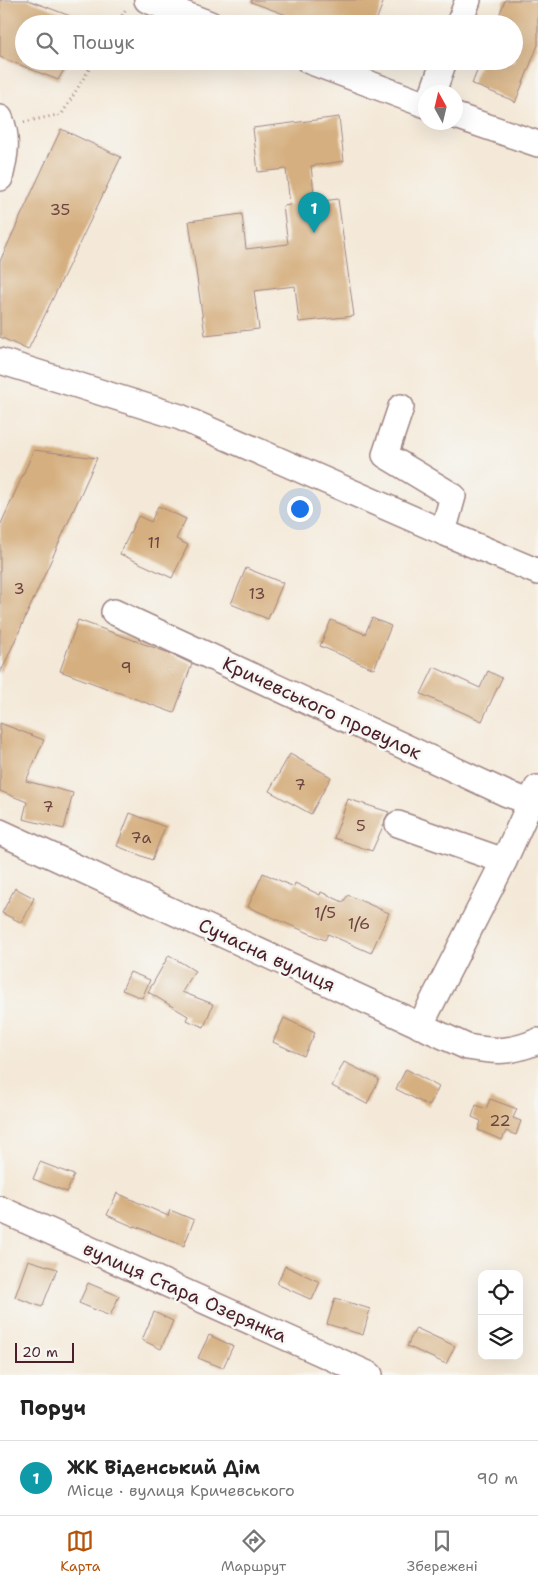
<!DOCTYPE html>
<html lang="uk">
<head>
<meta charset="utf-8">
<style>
  body { margin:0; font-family:"Shantell Sans",sans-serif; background:#f6f6f6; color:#222 }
  .controls { position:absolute; right:15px; bottom:15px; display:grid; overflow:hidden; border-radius:10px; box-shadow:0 5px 20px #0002 }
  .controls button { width:45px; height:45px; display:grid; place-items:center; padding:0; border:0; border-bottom:1px solid #e0e0e0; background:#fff; color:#222; font:25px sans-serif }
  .compass { position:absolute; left:418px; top:85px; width:45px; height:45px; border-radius:50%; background:#fff; box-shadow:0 5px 20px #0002; rotate:352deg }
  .scale { position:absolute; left:15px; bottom:12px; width:59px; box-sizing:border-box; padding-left:5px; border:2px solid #4a1f2b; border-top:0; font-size:14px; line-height:18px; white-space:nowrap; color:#4a1f2b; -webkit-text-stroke:4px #f6f6f2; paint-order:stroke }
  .you { position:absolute; left:299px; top:508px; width:18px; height:18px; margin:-12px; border:4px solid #fff; border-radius:50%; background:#1a73e8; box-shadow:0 0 0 8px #1a73e833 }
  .badge { display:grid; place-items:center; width:32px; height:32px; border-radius:50%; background:#b45309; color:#fff; font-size:16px; font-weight:700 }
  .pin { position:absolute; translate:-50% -41px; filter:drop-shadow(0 1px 2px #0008) }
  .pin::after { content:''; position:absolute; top:26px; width:18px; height:15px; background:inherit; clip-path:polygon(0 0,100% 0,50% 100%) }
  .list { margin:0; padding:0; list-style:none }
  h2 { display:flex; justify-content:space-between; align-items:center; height:65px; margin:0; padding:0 20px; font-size:21px }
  h2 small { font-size:16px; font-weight:400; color:#767676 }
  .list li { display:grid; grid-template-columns:32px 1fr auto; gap:15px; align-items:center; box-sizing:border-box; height:75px; padding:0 20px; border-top:1px solid #e0e0e0 }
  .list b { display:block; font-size:19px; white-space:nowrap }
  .list p { margin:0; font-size:16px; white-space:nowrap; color:#767676 }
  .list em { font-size:16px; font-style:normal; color:#767676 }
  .icon { flex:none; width:28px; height:28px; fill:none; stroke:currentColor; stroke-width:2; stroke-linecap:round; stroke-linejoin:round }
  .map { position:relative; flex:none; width:538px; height:1375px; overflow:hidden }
  .search { position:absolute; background:#fff; box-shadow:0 5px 20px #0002; left:15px; right:15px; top:15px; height:55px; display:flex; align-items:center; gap:12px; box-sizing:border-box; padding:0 18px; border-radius:28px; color:#767676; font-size:19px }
  .sheet { height:140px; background:#fff }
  nav { display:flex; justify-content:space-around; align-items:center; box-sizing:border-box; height:70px; border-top:1px solid #e0e0e0; background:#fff; font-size:14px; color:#767676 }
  nav a { display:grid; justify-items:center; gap:2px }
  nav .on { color:#b45309 }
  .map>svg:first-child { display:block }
</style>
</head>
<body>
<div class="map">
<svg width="538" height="1375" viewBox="0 0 538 1375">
  <rect width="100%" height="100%" fill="#f6f6f2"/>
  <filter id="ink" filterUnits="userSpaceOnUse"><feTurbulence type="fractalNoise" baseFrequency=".02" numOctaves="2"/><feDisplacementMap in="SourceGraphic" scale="10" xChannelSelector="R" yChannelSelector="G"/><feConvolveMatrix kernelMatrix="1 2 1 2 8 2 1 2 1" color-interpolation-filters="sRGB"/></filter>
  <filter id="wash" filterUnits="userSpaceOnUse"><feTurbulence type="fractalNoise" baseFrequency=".0096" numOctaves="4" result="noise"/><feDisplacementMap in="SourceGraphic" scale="20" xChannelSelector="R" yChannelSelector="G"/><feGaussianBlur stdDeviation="1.12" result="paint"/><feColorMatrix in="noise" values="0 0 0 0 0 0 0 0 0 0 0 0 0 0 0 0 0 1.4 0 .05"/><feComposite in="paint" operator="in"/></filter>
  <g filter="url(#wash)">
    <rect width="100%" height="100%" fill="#f4e9d8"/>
    <g id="blocks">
      <g fill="#d5af7f">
        <polygon points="0,0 28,0 86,22 86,24 24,24 24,61 69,61 58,80 0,57"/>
        <polygon points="251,0 384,0 375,24 311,24 251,2"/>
        <polygon points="505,0 538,0 538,45 515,103 514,101 472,84 481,61 514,61 514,24 496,24"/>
        <polygon points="339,117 344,161 311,166 315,202 338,199 354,316 299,322 295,286 254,291 259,329 205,335 189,221 242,214 246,249 288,244 283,206 290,205 286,169 258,172 253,128"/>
        <polygon points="61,129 121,157 28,350 0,337 0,261"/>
        <polygon points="34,450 97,458 0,674 0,526"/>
        <polygon points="158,506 186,519 176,539 188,545 172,578 120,554 138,516 151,522"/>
        <polygon points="246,568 283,583 268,619 231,604"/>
        <polygon points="372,618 391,626 374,669 320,646 331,620 365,634"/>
        <polygon points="78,620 169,653 192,664 174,713 60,671"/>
        <polygon points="434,667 480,688 488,671 502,678 482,721 421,694"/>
        <polygon points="0,723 44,740 26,781 73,793 64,829 23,819 27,802 0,791"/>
        <polygon points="290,754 331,777 311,814 269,791"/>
        <polygon points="348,799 389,812 385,819 384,824 372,851 334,838"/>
        <polygon points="130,813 165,827 152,860 117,846"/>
        <polygon points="263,873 294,887 295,883 320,895 321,892 343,902 348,895 389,913 371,953 328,934 325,940 248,907"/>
        <polygon points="15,888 34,898 22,923 2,913"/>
        <polygon points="169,955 195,971 182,992 213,1004 204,1027 186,1020 188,1016 148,992"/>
        <polygon points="130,972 150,980 142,998 122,990"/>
        <polygon points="284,1018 315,1033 304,1056 273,1042"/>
        <polygon points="344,1062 379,1079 367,1104 332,1086"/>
        <polygon points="406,1069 439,1087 429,1106 396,1089"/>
        <polygon points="490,1099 517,1109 513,1118 521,1121 516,1135 506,1131 502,1140 478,1130 481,1121 472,1117 476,1105 486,1109"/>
        <polygon points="40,1162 74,1175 67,1192 33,1179"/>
        <polygon points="117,1193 168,1216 170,1210 194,1220 184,1246 135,1226 134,1227 107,1215"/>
        <polygon points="28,1260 57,1269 42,1307 15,1297"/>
        <polygon points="285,1266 320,1282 312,1300 277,1284"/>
        <polygon points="88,1283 119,1296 110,1316 79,1303"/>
        <polygon points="335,1298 370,1309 363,1335 327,1324"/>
        <polygon points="154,1312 173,1321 161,1349 142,1340"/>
        <polygon points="416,1328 455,1346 446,1364 407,1346"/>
        <polygon points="209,1335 233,1346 223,1368 198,1358"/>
      </g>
    </g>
  </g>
  <g filter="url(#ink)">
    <use href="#blocks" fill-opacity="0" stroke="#9f8482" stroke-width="1"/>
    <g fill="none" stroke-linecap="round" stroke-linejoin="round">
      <defs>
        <g id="minor">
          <polyline points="147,0 210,24"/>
          <polyline points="459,24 468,0"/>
          <polyline points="309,61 426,105"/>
          <polyline points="433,92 444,61"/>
          <polyline points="456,116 538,144"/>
          <path d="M0 118C9 138 5 157 0 178"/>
          <polyline points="0,361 180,417 443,532"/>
          <polyline points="401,407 385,455 453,496 443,532 538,572"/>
          <polyline points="114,612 507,794 531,802"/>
          <polyline points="398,824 504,861"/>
          <path d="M0 832 467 1047C497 1052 510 1053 538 1041"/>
          <polyline points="420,1026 504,861 537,788"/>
          <polyline points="0,1209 370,1375"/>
        </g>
      </defs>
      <use href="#minor" stroke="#9f8482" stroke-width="28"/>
      <g stroke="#9f8482" stroke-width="3" stroke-dasharray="1 4" stroke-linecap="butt">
        <polyline points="117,24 127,7"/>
        <polyline points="24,122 62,114 94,61"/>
      </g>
      <use href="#minor" stroke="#fff" stroke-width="25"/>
    </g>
  </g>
  <g text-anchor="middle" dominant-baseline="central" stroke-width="5" stroke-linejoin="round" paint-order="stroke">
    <g font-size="16" fill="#6d4340">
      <text x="60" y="209">35</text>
      <text x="154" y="542">11</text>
      <text x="19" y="588">3</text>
      <text x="257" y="593">13</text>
      <text x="126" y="667">9</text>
      <text x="300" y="784">7</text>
      <text x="48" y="806">7</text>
      <text x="361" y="825">5</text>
      <text x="141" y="837">7а</text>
      <text x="325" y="912">1/5</text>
      <text x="359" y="923">1/6</text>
      <text x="500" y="1120">22</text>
    </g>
    <g font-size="19" fill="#4a1f2b" stroke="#f6f6f2">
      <text transform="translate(322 708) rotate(25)">Кричевського провулок</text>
      <text transform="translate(267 955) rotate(25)">Сучасна вулиця</text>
      <text transform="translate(185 1292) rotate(24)">вулиця Стара Озерянка</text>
    </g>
  </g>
</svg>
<div class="controls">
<button><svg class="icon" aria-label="locate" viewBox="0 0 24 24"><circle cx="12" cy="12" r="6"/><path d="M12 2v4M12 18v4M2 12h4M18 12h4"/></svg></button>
<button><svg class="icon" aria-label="layers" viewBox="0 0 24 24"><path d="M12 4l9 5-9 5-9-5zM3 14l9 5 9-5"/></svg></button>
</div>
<svg class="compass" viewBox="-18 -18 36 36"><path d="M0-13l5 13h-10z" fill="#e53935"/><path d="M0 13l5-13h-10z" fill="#767676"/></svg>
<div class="scale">20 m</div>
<div class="you"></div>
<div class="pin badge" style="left:314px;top:233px;background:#0f9aa8">1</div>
<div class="search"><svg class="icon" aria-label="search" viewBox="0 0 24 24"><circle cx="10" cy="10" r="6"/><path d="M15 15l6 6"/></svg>Пошук</div>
</div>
<section class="sheet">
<h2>Поруч<small></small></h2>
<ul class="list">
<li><span class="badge" style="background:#0f9aa8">1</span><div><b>ЖК Віденський Дім</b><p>Місце · вулиця Кричевського</p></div><em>90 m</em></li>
</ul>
</section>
<nav>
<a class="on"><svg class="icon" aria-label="map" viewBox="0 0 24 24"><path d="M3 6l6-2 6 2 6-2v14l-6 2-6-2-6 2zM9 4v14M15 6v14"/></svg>Карта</a>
<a><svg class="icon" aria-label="directions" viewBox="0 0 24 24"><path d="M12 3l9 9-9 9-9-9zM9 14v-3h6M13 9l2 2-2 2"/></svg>Маршрут</a>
<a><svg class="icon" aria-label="saved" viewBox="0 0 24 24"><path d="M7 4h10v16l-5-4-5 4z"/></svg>Збережені</a>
</nav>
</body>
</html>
